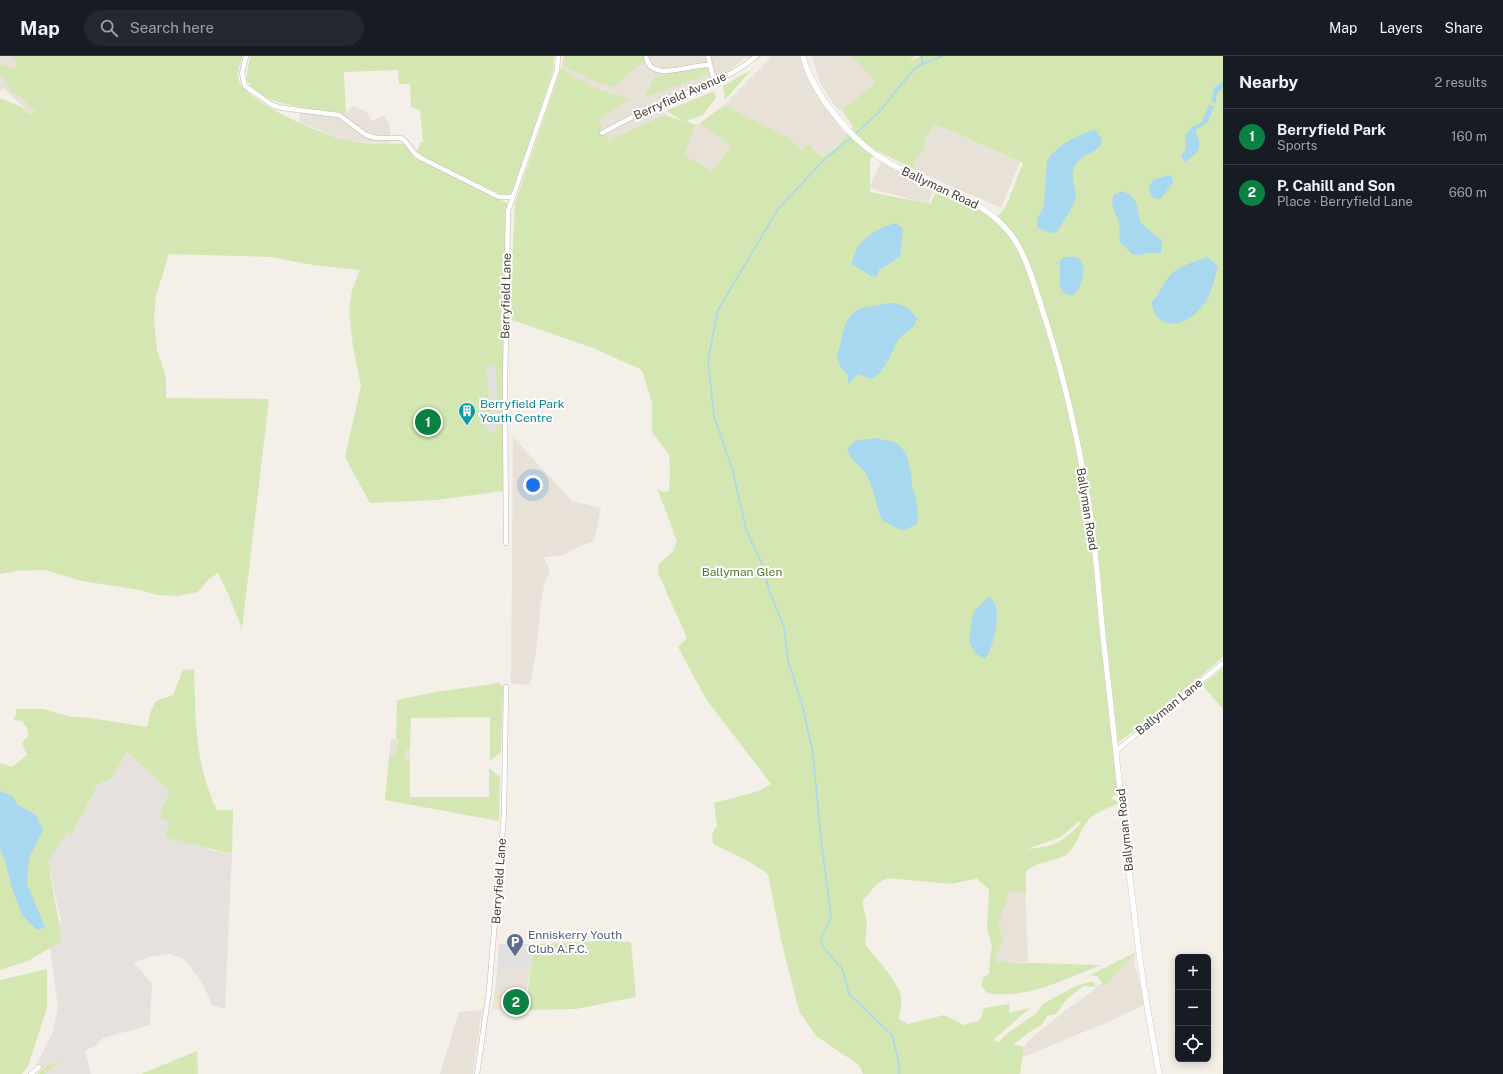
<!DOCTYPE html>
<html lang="en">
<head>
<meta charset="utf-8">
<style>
  body { margin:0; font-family:"Public Sans",sans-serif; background:#242831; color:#f1f3f6 }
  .controls { position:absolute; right:12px; bottom:12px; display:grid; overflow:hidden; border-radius:6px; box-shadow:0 2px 10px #0003 }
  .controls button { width:36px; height:36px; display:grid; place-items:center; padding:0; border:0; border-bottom:1px solid #363941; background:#171b24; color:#f1f3f6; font:20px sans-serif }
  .you { position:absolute; left:533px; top:429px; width:14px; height:14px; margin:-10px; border:3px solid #fff; border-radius:50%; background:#1a73e8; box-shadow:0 0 0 6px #1a73e833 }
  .badge { display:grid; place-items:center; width:26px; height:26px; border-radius:50%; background:#0b8043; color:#fff; font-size:13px; font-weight:700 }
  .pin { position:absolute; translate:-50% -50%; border:2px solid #fff; box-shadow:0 1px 4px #0006 }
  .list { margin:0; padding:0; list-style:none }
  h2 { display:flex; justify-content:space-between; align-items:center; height:52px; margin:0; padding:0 16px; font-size:17px }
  h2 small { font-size:13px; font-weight:400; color:#9ea1a6 }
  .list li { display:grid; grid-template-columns:26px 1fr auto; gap:12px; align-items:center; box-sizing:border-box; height:56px; padding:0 16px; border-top:1px solid #363941 }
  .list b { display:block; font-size:15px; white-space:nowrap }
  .list p { margin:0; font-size:13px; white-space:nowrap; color:#9ea1a6 }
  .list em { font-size:13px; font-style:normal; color:#9ea1a6 }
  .icon { flex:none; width:22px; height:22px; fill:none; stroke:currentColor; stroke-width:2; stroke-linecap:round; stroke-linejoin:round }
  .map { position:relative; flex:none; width:1223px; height:1018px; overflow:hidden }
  header { display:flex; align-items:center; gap:24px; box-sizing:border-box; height:56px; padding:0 20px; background:#171b24; border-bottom:1px solid #363941 }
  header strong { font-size:19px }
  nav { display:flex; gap:22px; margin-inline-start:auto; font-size:14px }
  .search { width:280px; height:36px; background:#242831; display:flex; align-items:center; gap:10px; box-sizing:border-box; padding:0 14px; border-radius:22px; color:#9ea1a6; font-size:15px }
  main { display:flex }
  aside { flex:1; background:#171b24 }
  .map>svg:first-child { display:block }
</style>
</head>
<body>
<header>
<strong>Map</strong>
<div class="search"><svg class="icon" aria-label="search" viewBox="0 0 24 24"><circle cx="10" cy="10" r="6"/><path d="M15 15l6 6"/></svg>Search here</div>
<nav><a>Map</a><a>Layers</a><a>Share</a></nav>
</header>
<main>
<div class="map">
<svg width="1223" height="1018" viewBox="0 0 1223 1018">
  <rect width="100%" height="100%" fill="#f4efe8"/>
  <g fill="#e8e1d7">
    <polygon points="0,0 27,0 39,55 32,59 3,32 0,36"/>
    <polygon points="563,0 761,0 755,6 747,1 720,21 659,45 666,60 609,84 597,65 630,43 592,31 561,12"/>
    <polygon points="772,0 801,0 806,19 818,41 847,80 822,101 813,91 800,94 791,83 724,49"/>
    <polygon points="812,0 852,0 876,27 841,55 835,50 820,27"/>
    <polygon points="353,50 367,56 372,65 384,59 390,70 390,87 347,85 299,66 300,51 326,53 346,58"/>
    <polygon points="700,67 732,90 712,116 684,99 696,69"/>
    <polygon points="935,68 1020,106 1001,152 912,113 917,100 924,92 926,81"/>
    <polygon points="881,107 934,133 928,148 869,132"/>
    <polygon points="513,381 572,445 601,452 594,485 582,489 561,500 544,501 550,516 545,525 541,547 536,597 530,629 511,628"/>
    <polygon points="1024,802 1028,906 989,906 992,889 987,872 989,833"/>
    <polygon points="1136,896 1134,907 1146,948 1108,966 1023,1001 1024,991 1029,984 1065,955 1090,937"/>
    <polygon points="530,913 526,941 494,943 497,915"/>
    <polygon points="483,954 480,967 473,1018 440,1018 459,956"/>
  </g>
  <polygon fill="#f5e4d4" points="526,941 526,954 492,954 494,943"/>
  <g fill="#e6e1dd">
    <polygon points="391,683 398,684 395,701 389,700"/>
    <rect x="405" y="693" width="5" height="11"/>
    <polygon points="127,696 170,735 158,761 170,766 209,794 232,798 225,953 212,949 203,928 184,903 170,898 149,901 134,907 152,928 150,969 103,982 95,990 85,995 91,1018 42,1018 36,1009 53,976 58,951 48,878 49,871 61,866 48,805 67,776 72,778 98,728 111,723"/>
  </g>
  <g fill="#d4e7b2" fill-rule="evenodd">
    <path d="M12 0H243C241 6 237 15 238 21 240 45 326 80 347 84 365 89 387 87 405 88L414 101 507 147 503 358V435L436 444 370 447 345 401 361 330 353 291 349 254 352 234 360 214 313 209 271 201 169 198 156 240 154 263 157 294 166 321V342L269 343 242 573 229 540 218 517 208 524 198 536 178 540 157 539 140 534 82 525 45 514 16 515 0 518V42L20 50 31 59 36 53 31 52 21 41 12 36 3 20H0V9L13 13 18 7Z"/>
    <path d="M250 0H554L553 15 513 134 509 138 501 139 416 97 420 87 423 86 420 54 411 51 410 28H399L398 14 344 16 346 58C313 49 267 56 246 23Z"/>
    <polygon points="565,0 645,0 645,5 636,11 615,31 597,26 564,10"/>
    <path d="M852 0H913L914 2 908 7 920 0H1223V601L1160 655 1113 690 1119 737 1111 742 1119 747C1110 751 1096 756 1089 763 1080 773 1078 788 1068 797 1058 806 1040 804 1026 815V837L1010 836 1005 851 1000 856 1002 865 998 869 1003 884 995 902 997 906 1101 909C1065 923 1025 944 987 937L981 929 983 922 989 918 992 889 987 872 989 833 978 824 979 822 951 828 887 822 876 829 862 846 867 866 865 888C875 901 899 926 901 941 902 948 900 956 899 963L908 968 944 959 964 969 980 964 984 952 1010 948 1009 957 1030 952 993 984 999 986C1010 974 1023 967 1036 957 1040 954 1041 948 1046 946 1058 940 1081 925 1094 926L1096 931 1083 930 1066 944 1056 958 1047 960 1041 970C1030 973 1024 983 1013 988L1024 991 1020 1018H863L859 1009 816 980 799 955 781 884 768 818 748 805 713 788 712 778 717 770 714 747 759 735 771 728 706 643 678 591 687 582 658 517 659 508 673 495 677 485 657 432 663 436 669 435 670 413 669 399 652 376V347L642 314 593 292 509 263 515 147 561 12 592 31 631 43 598 65 609 84 665 59 683 65 666 55 714 35 716 42 703 59 686 65 696 69 684 99 712 115 731 90 700 67 724 49 791 83 800 94 809 88 822 101 838 89 853 71 842 54 876 27ZM935 68 1023 107 1006 150 997 161 938 132 930 148 870 136V103L878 95 912 113 917 100 919 99 924 92 926 81ZM1079 765 1080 768C1062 787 1053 791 1027 793L1061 781Z"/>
    <polygon points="706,11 709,18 645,41 654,22 669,17"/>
    <polygon points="751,14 725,44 723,30"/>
    <polygon points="1223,612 1223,653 1202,629"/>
    <path d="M194 613C196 664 194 706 217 754H233L232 798 164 781 170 766 158 761 170 735 127 696 111 723 98 728 72 778 67 776 48 805 62 885 28 905 0 914V707L12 711 27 699 22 687 28 680 27 672 22 665 13 664 16 659V653H44L71 661H84L147 671 151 655 156 645 173 639 183 614Z"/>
    <polygon points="499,627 503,631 501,696 490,705 490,661 411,662 410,693 406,693 405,704 410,704 410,741 489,741 489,712 500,721 499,765 385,744 389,700 395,700 398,684 396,682 397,644 436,636"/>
    <polygon points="604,885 631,886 636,941 576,953 526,954 533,888"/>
    <polygon points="1136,896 1104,930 1097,920 1090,919"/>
    <polygon points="47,913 47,952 28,1010 22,1018 0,1018 0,924"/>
    <polygon points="197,995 198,1018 141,1018"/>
    <polygon points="61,1005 45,1018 37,1018 49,1009"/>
  </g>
  <g fill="#e2e0dd">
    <polygon points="486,309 495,309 500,369 495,370 496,376 489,377 489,373 485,373 484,360 491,359"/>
    <polygon points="499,888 533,888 530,913 497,915"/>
  </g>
  <g fill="#a7d8ef">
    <polygon points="1223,25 1223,31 1217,38 1216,47 1211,45 1214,32"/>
    <path d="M1209 49 1214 50 1208 66 1196 74C1196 79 1198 80 1199 84 1202 95 1192 100 1185 106L1181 100 1186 93 1185 80 1192 71 1201 67Z"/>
    <path d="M1095 74C1115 94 1084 95 1076 108 1069 121 1075 128 1076 141 1077 145 1060 171 1057 176 1049 178 1044 175 1037 171V163L1044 150 1047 105C1055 90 1079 78 1095 74Z"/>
    <polygon points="1170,119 1173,123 1173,127 1160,143 1154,142 1150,137 1149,129 1155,123"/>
    <path d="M1122 135C1140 142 1136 151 1141 167L1162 185 1161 197H1146L1141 199 1132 198 1120 186 1119 166 1112 150 1113 139Z"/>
    <path d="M896 167 903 173 900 201 879 214 877 221 871 220 852 208C854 186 876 172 896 167Z"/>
    <path d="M1064 201C1068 201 1074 200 1077 202 1090 208 1081 235 1072 240L1062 236 1060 229V205Z"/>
    <path d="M1207 201 1218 210C1215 221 1212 235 1206 245 1201 253 1189 265 1179 267 1164 270 1152 261 1152 246 1160 237 1164 225 1172 217 1182 209 1196 205 1207 201Z"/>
    <path d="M891 247C904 248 910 252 917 263 914 274 905 275 899 283 890 297 887 314 872 323L858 318 848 328V319L841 312 837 301 845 268 853 257 861 252Z"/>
    <path d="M876 382 897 387 906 397 911 416 912 432 915 438 918 459 917 468C897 479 899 471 883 465 874 449 875 430 864 415 858 407 850 404 847 393L855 385Z"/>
    <path d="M988 541C1005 547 994 591 985 603L976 598 969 587 973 557Z"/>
    <polygon points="0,735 12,740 18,749 35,758 43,774 29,802 27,828 45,871 37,874 22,859 12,832 5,804 0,793"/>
  </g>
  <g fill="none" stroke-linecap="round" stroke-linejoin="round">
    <g stroke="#a7d8ef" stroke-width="1.5">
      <polyline points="921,0 923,8"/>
      <polyline points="855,78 878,57 916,11 942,0"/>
      <polyline points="852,81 824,104 778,153 718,254 708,304 714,360 733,416 746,473 763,511 769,534 784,571 788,605 802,648 813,698 821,784 831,861 821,882 822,890 843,914 849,938 892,979 899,1007 899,1018"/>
    </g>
    <defs>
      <g id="minor">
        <polyline points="246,0 242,17 245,30 272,49 282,52 339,59 366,79 376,82 401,82 405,85 415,98 423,103 499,141 512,141"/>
        <path d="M646 0C650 28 689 8 709 9"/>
        <polyline points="708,0 714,25"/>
        <path d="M602 77C626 64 649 52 674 42 702 30 733 21 756 0"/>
        <polyline points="506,487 505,330 508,155 557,14 558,0"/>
        <polyline points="1116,695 1223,607"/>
        <polyline points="31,1018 39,1011"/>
        <polyline points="477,1018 489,935 504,758 506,631"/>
      </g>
      <path id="tertiary" d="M803 0C807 17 815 31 825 46 853 84 874 102 917 121 957 139 1000 152 1021 195 1032 217 1038 242 1046 265 1065 325 1079 388 1089 450 1097 498 1099 548 1105 598 1117 702 1127 807 1141 911 1146 947 1153 982 1159 1018"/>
    </defs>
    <use href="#minor" stroke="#c2b9ae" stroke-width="5.5"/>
    <use href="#tertiary" stroke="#c2b9ae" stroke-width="6"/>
    <use href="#minor" stroke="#fff" stroke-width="4.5"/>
    <use href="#tertiary" stroke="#fff" stroke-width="5.5"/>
  </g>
  <defs>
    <symbol id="building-pin" viewBox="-11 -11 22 30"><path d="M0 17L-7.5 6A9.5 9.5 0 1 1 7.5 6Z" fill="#0f9aa8" stroke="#fff"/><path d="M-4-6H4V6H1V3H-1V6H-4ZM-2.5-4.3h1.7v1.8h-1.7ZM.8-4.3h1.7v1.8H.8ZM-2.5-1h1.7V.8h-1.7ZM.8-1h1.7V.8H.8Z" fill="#fff"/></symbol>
    <symbol id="parking-pin" viewBox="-11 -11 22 30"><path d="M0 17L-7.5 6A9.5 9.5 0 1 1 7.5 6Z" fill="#5c6f8a" stroke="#fff"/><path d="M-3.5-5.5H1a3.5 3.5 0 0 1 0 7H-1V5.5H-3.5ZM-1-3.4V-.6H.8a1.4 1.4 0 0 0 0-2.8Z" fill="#fff"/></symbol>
  </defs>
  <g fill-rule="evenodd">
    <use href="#building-pin" x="457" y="345" width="20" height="27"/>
    <use href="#parking-pin" x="505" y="876" width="20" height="27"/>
  </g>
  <g text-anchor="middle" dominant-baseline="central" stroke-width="4" stroke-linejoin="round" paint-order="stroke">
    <g font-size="12" fill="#473f37" stroke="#fff">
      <text transform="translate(680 40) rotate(-24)">Berryfield Avenue</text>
      <text transform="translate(940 132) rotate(25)">Ballyman Road</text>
      <text transform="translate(506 240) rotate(-89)">Berryfield Lane</text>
      <text transform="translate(1087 453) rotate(81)">Ballyman Road</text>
      <text transform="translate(1169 651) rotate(-39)">Ballyman Lane</text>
      <text transform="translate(1125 774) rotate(-96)">Ballyman Road</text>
      <text transform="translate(499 825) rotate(-86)">Berryfield Lane</text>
    </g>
    <g font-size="12" fill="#0d838f" stroke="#fff" text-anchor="start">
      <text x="480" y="348">Berryfield Park<tspan x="480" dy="14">Youth Centre</tspan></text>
    </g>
    <g font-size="12" fill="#4f782b" stroke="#fff">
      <text x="742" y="516">Ballyman Glen</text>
    </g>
    <g font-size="12" fill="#4e5e75" stroke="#fff" text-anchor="start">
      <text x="528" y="879">Enniskerry Youth<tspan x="528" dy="14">Club A.F.C.</tspan></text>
    </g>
  </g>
</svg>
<div class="controls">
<button>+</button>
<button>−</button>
<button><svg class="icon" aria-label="locate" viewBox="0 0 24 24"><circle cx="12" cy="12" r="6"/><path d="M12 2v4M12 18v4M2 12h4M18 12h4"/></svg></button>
</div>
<div class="you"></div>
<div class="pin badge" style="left:428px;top:366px">1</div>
<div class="pin badge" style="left:516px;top:946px">2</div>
</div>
<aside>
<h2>Nearby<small>2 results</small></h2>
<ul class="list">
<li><span class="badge">1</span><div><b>Berryfield Park</b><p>Sports</p></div><em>160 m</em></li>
<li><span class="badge">2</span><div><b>P. Cahill and Son</b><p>Place · Berryfield Lane</p></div><em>660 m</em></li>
</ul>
</aside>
</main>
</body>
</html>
